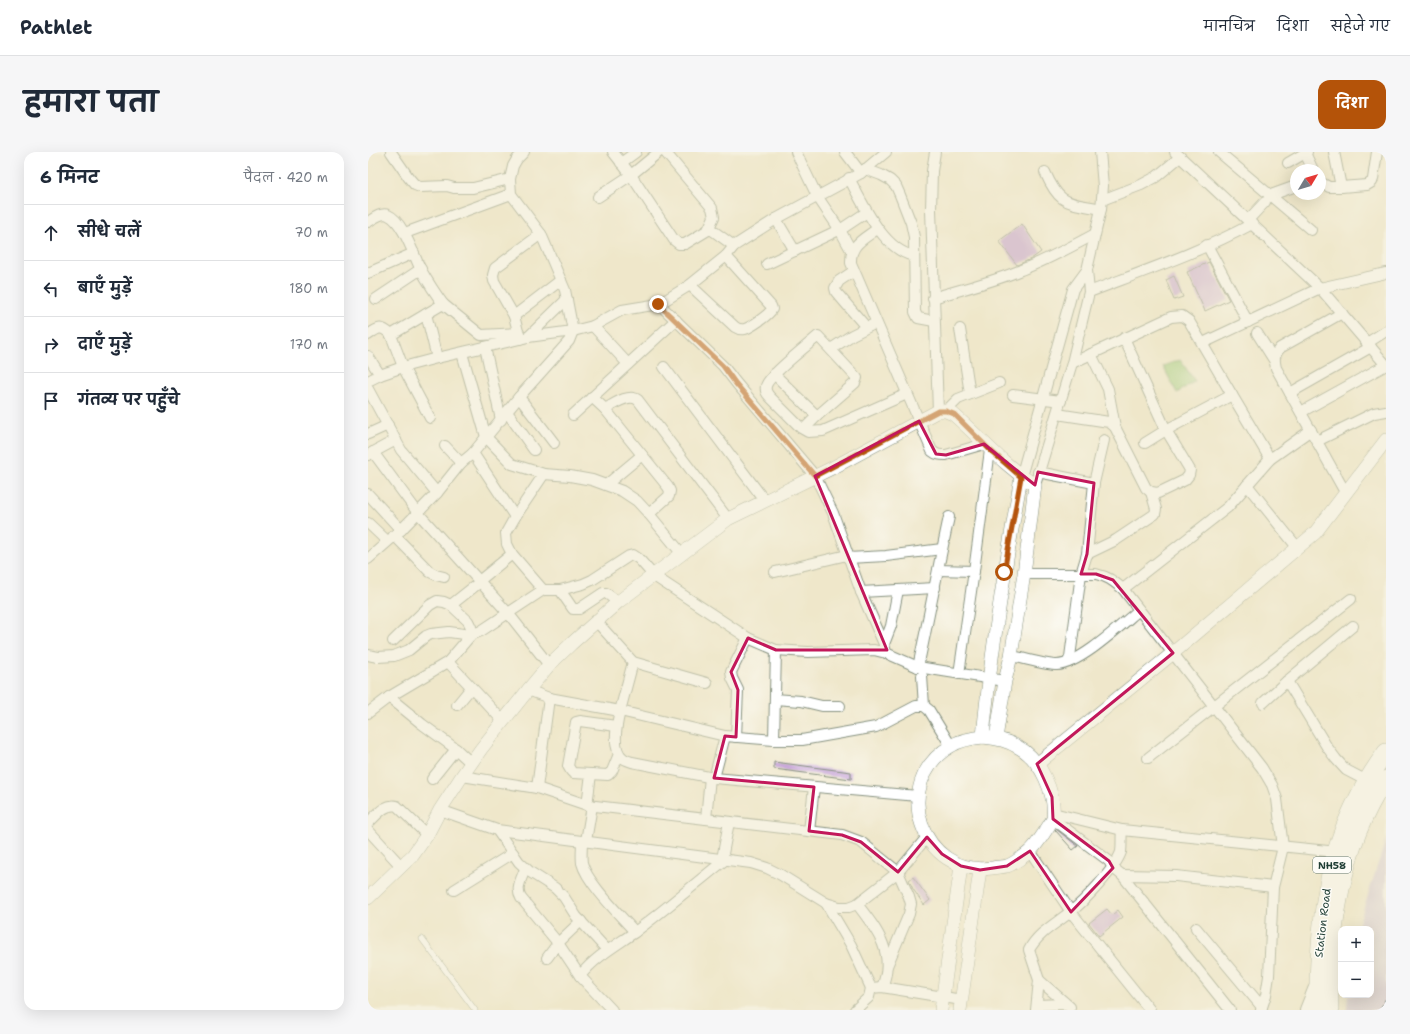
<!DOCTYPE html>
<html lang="hi">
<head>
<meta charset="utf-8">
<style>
  body { margin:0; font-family:"Shantell Sans","Playpen Sans Deva",sans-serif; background:#f6f6f7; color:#1f2937 }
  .controls { position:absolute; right:12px; bottom:12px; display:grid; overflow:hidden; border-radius:8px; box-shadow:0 4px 16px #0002 }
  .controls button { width:36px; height:36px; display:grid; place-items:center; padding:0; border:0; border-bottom:1px solid #e0e1e3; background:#fff; color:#1f2937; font:20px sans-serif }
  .compass { position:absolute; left:922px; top:12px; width:36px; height:36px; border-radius:50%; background:#fff; box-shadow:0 4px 16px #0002; rotate:52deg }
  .stop { position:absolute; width:12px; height:12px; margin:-9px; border:3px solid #b45309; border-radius:50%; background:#fff }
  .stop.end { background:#b45309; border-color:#fff; box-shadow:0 1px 4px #0008 }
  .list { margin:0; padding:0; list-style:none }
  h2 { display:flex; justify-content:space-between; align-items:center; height:52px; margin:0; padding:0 16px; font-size:17px }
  h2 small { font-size:13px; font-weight:400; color:#747a83 }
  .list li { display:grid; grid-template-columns:26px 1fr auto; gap:12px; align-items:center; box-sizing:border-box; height:56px; padding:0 16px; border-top:1px solid #e0e1e3 }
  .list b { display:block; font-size:15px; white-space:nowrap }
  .list em { font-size:13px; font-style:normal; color:#747a83 }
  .icon { flex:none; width:22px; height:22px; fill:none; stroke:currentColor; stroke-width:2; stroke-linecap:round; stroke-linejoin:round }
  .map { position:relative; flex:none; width:1018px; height:858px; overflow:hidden; border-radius:12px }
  header { display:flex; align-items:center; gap:24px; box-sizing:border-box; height:56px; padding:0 20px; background:#fff; border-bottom:1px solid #e0e1e3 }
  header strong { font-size:19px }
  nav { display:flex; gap:22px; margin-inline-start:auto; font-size:14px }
  .intro { display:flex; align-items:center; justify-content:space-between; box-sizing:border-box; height:96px; padding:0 24px }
  h1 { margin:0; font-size:28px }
  .button { padding:10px 18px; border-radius:12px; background:#b45309; color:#fff; font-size:14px; font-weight:700 }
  main { display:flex; gap:24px; padding:0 24px }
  aside { flex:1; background:#fff; border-radius:12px; box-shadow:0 4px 16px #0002 }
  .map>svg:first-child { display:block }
</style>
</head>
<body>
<header>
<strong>Pathlet</strong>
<nav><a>मानचित्र</a><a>दिशा</a><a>सहेजे गए</a></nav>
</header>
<div class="intro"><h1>हमारा पता</h1><a class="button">दिशा</a></div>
<main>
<aside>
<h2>6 मिनट<small>पैदल · 420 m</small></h2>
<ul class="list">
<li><svg class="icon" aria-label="ahead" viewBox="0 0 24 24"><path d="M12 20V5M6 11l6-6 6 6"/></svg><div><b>सीधे चलें</b></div><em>70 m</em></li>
<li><svg class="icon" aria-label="left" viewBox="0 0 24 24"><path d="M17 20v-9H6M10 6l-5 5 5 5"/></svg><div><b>बाएँ मुड़ें</b></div><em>180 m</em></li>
<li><svg class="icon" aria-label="right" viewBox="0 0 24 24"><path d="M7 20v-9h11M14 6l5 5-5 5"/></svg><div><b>दाएँ मुड़ें</b></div><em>170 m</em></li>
<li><svg class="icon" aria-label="arrive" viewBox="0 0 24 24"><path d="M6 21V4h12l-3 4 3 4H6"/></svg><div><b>गंतव्य पर पहुँचे</b></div></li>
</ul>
</aside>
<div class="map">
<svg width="1018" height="858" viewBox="0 0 1018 858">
  <rect width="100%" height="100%" fill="#fdfcf7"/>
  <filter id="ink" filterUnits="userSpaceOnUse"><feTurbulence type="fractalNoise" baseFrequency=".025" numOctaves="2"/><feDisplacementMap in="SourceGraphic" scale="8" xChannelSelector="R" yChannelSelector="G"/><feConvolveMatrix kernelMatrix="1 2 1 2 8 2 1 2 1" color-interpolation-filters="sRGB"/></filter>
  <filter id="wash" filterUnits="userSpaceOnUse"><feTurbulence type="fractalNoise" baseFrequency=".012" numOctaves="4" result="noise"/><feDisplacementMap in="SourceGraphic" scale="16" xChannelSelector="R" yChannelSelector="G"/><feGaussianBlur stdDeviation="0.9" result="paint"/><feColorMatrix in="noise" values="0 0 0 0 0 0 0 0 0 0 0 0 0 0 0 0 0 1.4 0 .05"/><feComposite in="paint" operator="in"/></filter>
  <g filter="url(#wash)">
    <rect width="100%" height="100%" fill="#efe7cb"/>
    <polygon fill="#ccbfd4" points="1018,687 1018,858 979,858 980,843 1003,843 1003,777 989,777"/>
    <polygon fill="#9ccb7a" stroke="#5e8457" points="812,208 827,229 809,241 795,214"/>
    <g id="blocks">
      <g fill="#c19bd4">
        <polygon points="654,72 673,100 663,107 649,113 631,89"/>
        <polygon points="841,110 861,148 837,159 819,120"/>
        <polygon points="806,124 815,145 806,148 798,128"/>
        <polygon points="406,610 483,620 483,627 406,617"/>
        <polygon points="688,677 710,694 705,698 687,678"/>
        <polygon points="545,725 562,748 556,753 545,737 541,728"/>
        <polygon points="739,757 744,763 750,758 755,765 731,784 721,771"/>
      </g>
    </g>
  </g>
  <g filter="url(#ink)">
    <use href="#blocks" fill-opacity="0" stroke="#879280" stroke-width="1"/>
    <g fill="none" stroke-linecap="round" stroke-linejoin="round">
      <defs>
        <polyline id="service" points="54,787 107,858"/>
        <g id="minor">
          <polyline points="23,0 41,26 47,33 52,35 79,34 86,36 105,36 142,27"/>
          <polyline points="245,0 263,23 306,88 311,92 317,92 340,78 344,78 366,94"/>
          <polyline points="297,0 344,56 346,65 340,78"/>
          <polyline points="428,0 449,44 472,78 484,100"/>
          <polyline points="477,0 493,21"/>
          <polyline points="567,0 564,19 563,58 570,259"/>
          <polyline points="807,0 952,136 1018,213"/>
          <polyline points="851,0 943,78"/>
          <polyline points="966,0 973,35"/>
          <polyline points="937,1 945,18"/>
          <polyline points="253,11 268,0"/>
          <polyline points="920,11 939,0"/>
          <polyline points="497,17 513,23 522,28 528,34 532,43 543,71 546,85 547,160 550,166 566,169"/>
          <path d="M677 20C692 54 699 50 733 57"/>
          <path d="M481 26C495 52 515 98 546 104"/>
          <polyline points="952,30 961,35 973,35 999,33 1004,30 1005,27 1009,0"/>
          <polyline points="903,43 928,34"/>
          <polyline points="230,45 263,23 291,0"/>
          <polyline points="734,48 773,33 788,25 812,5"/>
          <polyline points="408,67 427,99"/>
          <polyline points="880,68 897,50"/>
          <path d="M0 70C5 67 13 60 20 63 35 69 46 104 53 118 60 130 67 141 75 152"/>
          <path d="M509 77C496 87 482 92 483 111L564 299C569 303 572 303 578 303L616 292"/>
          <polyline points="37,81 143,42"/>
          <polyline points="839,93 880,170"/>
          <polyline points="399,112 475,76 499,60"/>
          <polyline points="486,119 471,129 467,136 468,140 498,175"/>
          <polyline points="0,121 46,101"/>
          <path d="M322 133 367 175C370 177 373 178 377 177 383 175 401 163 404 157L403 154 358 104"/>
          <path d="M721 140C776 119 832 100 884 72"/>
          <path d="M565 146C594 137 625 130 653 118 679 108 703 95 727 82"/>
          <polyline points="8,147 53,117"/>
          <polyline points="291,152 355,214 369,232 447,324 465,361 493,440 516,492 518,501"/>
          <path d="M974 161 912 196C906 203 906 207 908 216L977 340"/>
          <polyline points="58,162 69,206"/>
          <polyline points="146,164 193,128"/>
          <polyline points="225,174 260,212"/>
          <polyline points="592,177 602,242"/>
          <polyline points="889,181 906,208"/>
          <path d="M0 183C10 176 13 173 23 183"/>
          <polyline points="160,185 199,147"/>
          <polyline points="152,187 146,164 126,129 125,123 127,116 173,82"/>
          <polyline points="835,191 952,136 1018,121"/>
          <polyline points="999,191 1018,179"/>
          <polyline points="117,195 133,268"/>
          <polyline points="463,197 484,183 504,173"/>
          <polyline points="94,201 118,285 144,312 176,322 202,324 224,328 254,339 269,349 281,362 314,402"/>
          <polyline points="723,202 740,237 747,275"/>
          <polyline points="0,204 12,223"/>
          <polyline points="704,211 803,165 814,164 821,169 864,243 902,307"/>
          <polyline points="296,215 397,349"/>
          <polyline points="406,222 449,264 436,277"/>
          <polyline points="0,229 12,223 35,215 69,206 160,185 205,179 225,174 254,158 291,152 322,133 358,104 366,94 408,67 493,21 518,0"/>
          <polyline points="0,237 33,298 69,341"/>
          <polyline points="922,241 1003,195"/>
          <polyline points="645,243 693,249"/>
          <polyline points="151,245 186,291"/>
          <polyline points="224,245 237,257 300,335 302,339 301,344 281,362"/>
          <path d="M237 257C246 252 261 241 270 248L360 367"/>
          <polyline points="578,259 590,247 631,231"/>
          <polyline points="139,260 166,298"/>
          <polyline points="933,260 1018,213"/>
          <polyline points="689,262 741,270 747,275 778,336 783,340 790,341 817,328 821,323 822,318 798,278 756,186"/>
          <polyline points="205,263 308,168"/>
          <path d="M449 264 487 231 489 226 450 184C441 192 400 224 398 234 397 238 399 242 402 245L433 276 440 280 455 279 539 242"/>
          <polyline points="62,266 35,215 23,183 75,152 113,183 151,181"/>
          <polyline points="0,282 20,273"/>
          <polyline points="949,289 1006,261 1018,259"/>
          <polyline points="777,291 798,278 864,243"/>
          <polyline points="77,294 93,311"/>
          <polyline points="5,300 50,361 140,461 181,513"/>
          <polyline points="105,301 147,365"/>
          <polyline points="0,303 28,288"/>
          <polyline points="670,320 726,331 719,402 713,422 702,505 700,510"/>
          <polyline points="653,325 705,137 719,118"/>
          <polyline points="726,331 736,288"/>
          <polyline points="238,333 274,303"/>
          <polyline points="667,333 704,211 721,140 719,118 733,57 735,34 732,0"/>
          <polyline points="879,333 929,395"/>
          <polyline points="0,342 33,378"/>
          <polyline points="0,371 19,389"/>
          <polyline points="26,383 62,420 68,423 76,425"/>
          <polyline points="719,402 748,388 787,362 788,357 783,340"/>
          <polyline points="480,406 518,404 574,397"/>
          <polyline points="0,407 33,378 69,341 93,311 105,301 151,245 201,189 205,179 197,138 173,82 143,42 142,27 145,14 149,7 156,0"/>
          <polyline points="570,418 606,419"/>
          <polyline points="407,420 479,403"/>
          <path d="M656 422H728C741 425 745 429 755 437L894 616 904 633 909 647 915 695 905 735 901 824 898 843 893 858"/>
          <polyline points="111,429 144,402"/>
          <polyline points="755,437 860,355 902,307 943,278"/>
          <polyline points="175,438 144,402 139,392 138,381 147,365 176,322"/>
          <polyline points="192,438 205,457 211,457 235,441 238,441 250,450"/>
          <polyline points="493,440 567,436"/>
          <polyline points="83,453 112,430"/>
          <polyline points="228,469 265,510 339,531"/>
          <polyline points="516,492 523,474 530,438"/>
          <polyline points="408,498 440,500 506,498 518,501 550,515 637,529"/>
          <polyline points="0,503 10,505 26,504 41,498 58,484 63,482 81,480 103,483 113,479 175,438 192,438 215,432 224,428 261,404 265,403 271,407 286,424 380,486 408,498 406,588"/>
          <path d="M643 504C655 506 678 513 689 513 712 512 753 473 771 458"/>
          <polyline points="80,510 135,569"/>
          <polyline points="265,510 252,559 357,584 406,588 434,588 508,575 548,554 556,554 561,558 583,594"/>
          <path d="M550 515C561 465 570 415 581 365"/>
          <polyline points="591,522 606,419 622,298"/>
          <polyline points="554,524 556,554"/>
          <polyline points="919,529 959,595 968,607 978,618 999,629"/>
          <path d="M160 538 181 546 252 559C249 571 243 597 255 606 257 608 261 609 264 610L346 626 550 644"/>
          <polyline points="21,545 54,572 88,597 103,611"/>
          <polyline points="407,547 433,549 454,554 472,554"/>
          <polyline points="895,551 919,529 985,474"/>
          <polyline points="89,553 103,536"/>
          <polyline points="0,561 21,545 80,510 103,483 103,475 100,469 83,453 76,450 69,449 62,453 25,489"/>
          <polyline points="248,574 212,569 208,570 200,614 203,619 205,621 240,623 244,619 251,602"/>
          <polyline points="368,585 370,538 364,526 363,520 380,486"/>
          <polyline points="780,606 983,447"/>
          <polyline points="94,624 169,636 219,653 474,683 493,690 530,720 541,745 543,752 541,762 519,814"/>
          <polyline points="346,626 357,584"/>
          <polyline points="64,627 88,597"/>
          <polyline points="169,636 181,546"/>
          <polyline points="219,653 223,622"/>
          <polyline points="72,658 129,678 383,711 399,716 413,723 458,751 471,755 481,755 489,752 530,720 559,685"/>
          <polyline points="685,661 754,678 960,699"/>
          <polyline points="338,667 342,625"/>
          <polyline points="685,667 741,709 745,716 754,723 862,858"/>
          <path d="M0 671C9 663 17 651 29 654L59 683"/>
          <polyline points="0,678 33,714"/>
          <polyline points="129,678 151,710 162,720 187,736 196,745 208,764 239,798"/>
          <polyline points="441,679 446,635"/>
          <path d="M214 689C214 696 213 704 214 711 219 731 253 764 267 780"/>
          <polyline points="218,689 224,654"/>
          <polyline points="662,699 703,760 782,858"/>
          <polyline points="354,707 361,670"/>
          <path d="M157 717C154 726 147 736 153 746L190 791 212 824 244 858"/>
          <polyline points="754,723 808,724 905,735"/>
          <polyline points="86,738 145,701"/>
          <polyline points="458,751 483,793 503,836"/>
          <path d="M489 752C509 778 528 801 514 835"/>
          <polyline points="828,776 894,855"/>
          <polyline points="179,806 190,791 213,769"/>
          <path d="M212 824C227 805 247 794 267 780 298 757 328 731 358 707"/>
          <polyline points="671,828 702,855"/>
          <polyline points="669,853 695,852 700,854"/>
          <polyline points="487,858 501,845 503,836 514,835 594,848"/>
          <path d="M668 858 671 828 661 798C670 781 686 773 701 761 716 750 747 717 753 700 754 693 753 685 754 678"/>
        </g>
        <g id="tertiary">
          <path d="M615 585C627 586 639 588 650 595 673 607 688 642 685 667 679 676 670 692 662 699 658 703 645 712 639 714 635 715 629 715 624 716 553 726 521 630 583 594 592 588 604 586 615 585Z"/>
          <path d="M615 585C623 497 638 411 653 325"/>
          <polyline points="669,612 805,501 947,381 1018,288"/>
          <path d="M0 746 45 703 59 683 72 658 94 624 113 597 160 538 181 513 203 492 250 450 360 367 466 315 570 259H578L585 262C613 286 636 314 667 333L656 422 643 504 637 529 628 586"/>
          <polyline points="573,858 593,714"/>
          <polyline points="592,858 612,718"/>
        </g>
        <polyline id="primary" points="940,858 948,838 953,838"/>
        <g id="trunk">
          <path d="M951 858C949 840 950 827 951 809 955 729 970 666 1018 600"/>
          <path d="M962 858C960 783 974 690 1018 627"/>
        </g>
      </defs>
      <use href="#service" stroke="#879280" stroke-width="6"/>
      <use href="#minor" stroke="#879280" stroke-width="12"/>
      <use href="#tertiary" stroke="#879280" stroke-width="14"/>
      <use href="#primary" stroke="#879280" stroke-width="18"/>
      <use href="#trunk" stroke="#879280" stroke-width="18"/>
      <use href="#service" stroke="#fff" stroke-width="5"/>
      <use href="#minor" stroke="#fff" stroke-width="10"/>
      <use href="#tertiary" stroke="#fff" stroke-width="13"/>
      <use href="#primary" stroke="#fff" stroke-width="16"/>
      <use href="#trunk" stroke="#fff" stroke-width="17"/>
      <polyline stroke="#1f3d34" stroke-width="3" stroke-dasharray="6 3" stroke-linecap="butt" points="1013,858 1018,848"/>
    </g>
  </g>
  <g fill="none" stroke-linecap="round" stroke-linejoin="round" filter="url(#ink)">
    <polyline stroke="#b45309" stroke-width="5" points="290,152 355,214 368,232 447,324 570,259 578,259 586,262 622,298 653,325 636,420"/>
  </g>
  <path d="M0 0H1018V858H0ZM551 269 568 302 578 303 616 292 667 333 670 320 726 331 719 402 713 422H728L745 428 805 501 669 612 684 645 685 667 741 709 745 716 703 760 662 699 639 714 612 718 593 714 574 702 559 685 530 720 493 690 474 683 441 679 446 635 346 626 357 584 368 585 370 538 363 520 380 486 408 498H519L447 324Z" fill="#efe7cb" fill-opacity=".55" fill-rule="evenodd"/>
  <path fill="none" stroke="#c2185b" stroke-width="3" stroke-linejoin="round" d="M551 269 568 302 578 303 616 292 667 333 670 320 726 331 719 402 713 422H728L745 428 805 501 669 612 684 645 685 667 741 709 745 716 703 760 662 699 639 714 612 718 593 714 574 702 559 685 530 720 493 690 474 683 441 679 446 635 346 626 357 584 368 585 370 538 363 520 380 486 408 498H519L447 324Z"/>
  <g text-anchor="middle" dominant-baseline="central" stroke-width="3" stroke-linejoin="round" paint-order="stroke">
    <rect fill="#fdfcf7" stroke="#62766e" stroke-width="1" x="945" y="705" width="38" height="16" rx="3"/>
    <g font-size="10" font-weight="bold" fill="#1f3d34">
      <text x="964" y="713">NH58</text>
    </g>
    <g font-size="11" fill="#1f3d34" stroke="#fdfcf7">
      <text transform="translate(955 771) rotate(-83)">Station Road</text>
    </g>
  </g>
</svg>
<div class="controls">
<button>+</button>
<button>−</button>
</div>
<svg class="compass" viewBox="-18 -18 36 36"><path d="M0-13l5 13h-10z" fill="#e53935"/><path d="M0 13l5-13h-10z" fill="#747a83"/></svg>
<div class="stop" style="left:636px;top:420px"></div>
<div class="stop end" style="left:290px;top:152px"></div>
</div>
</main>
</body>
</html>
